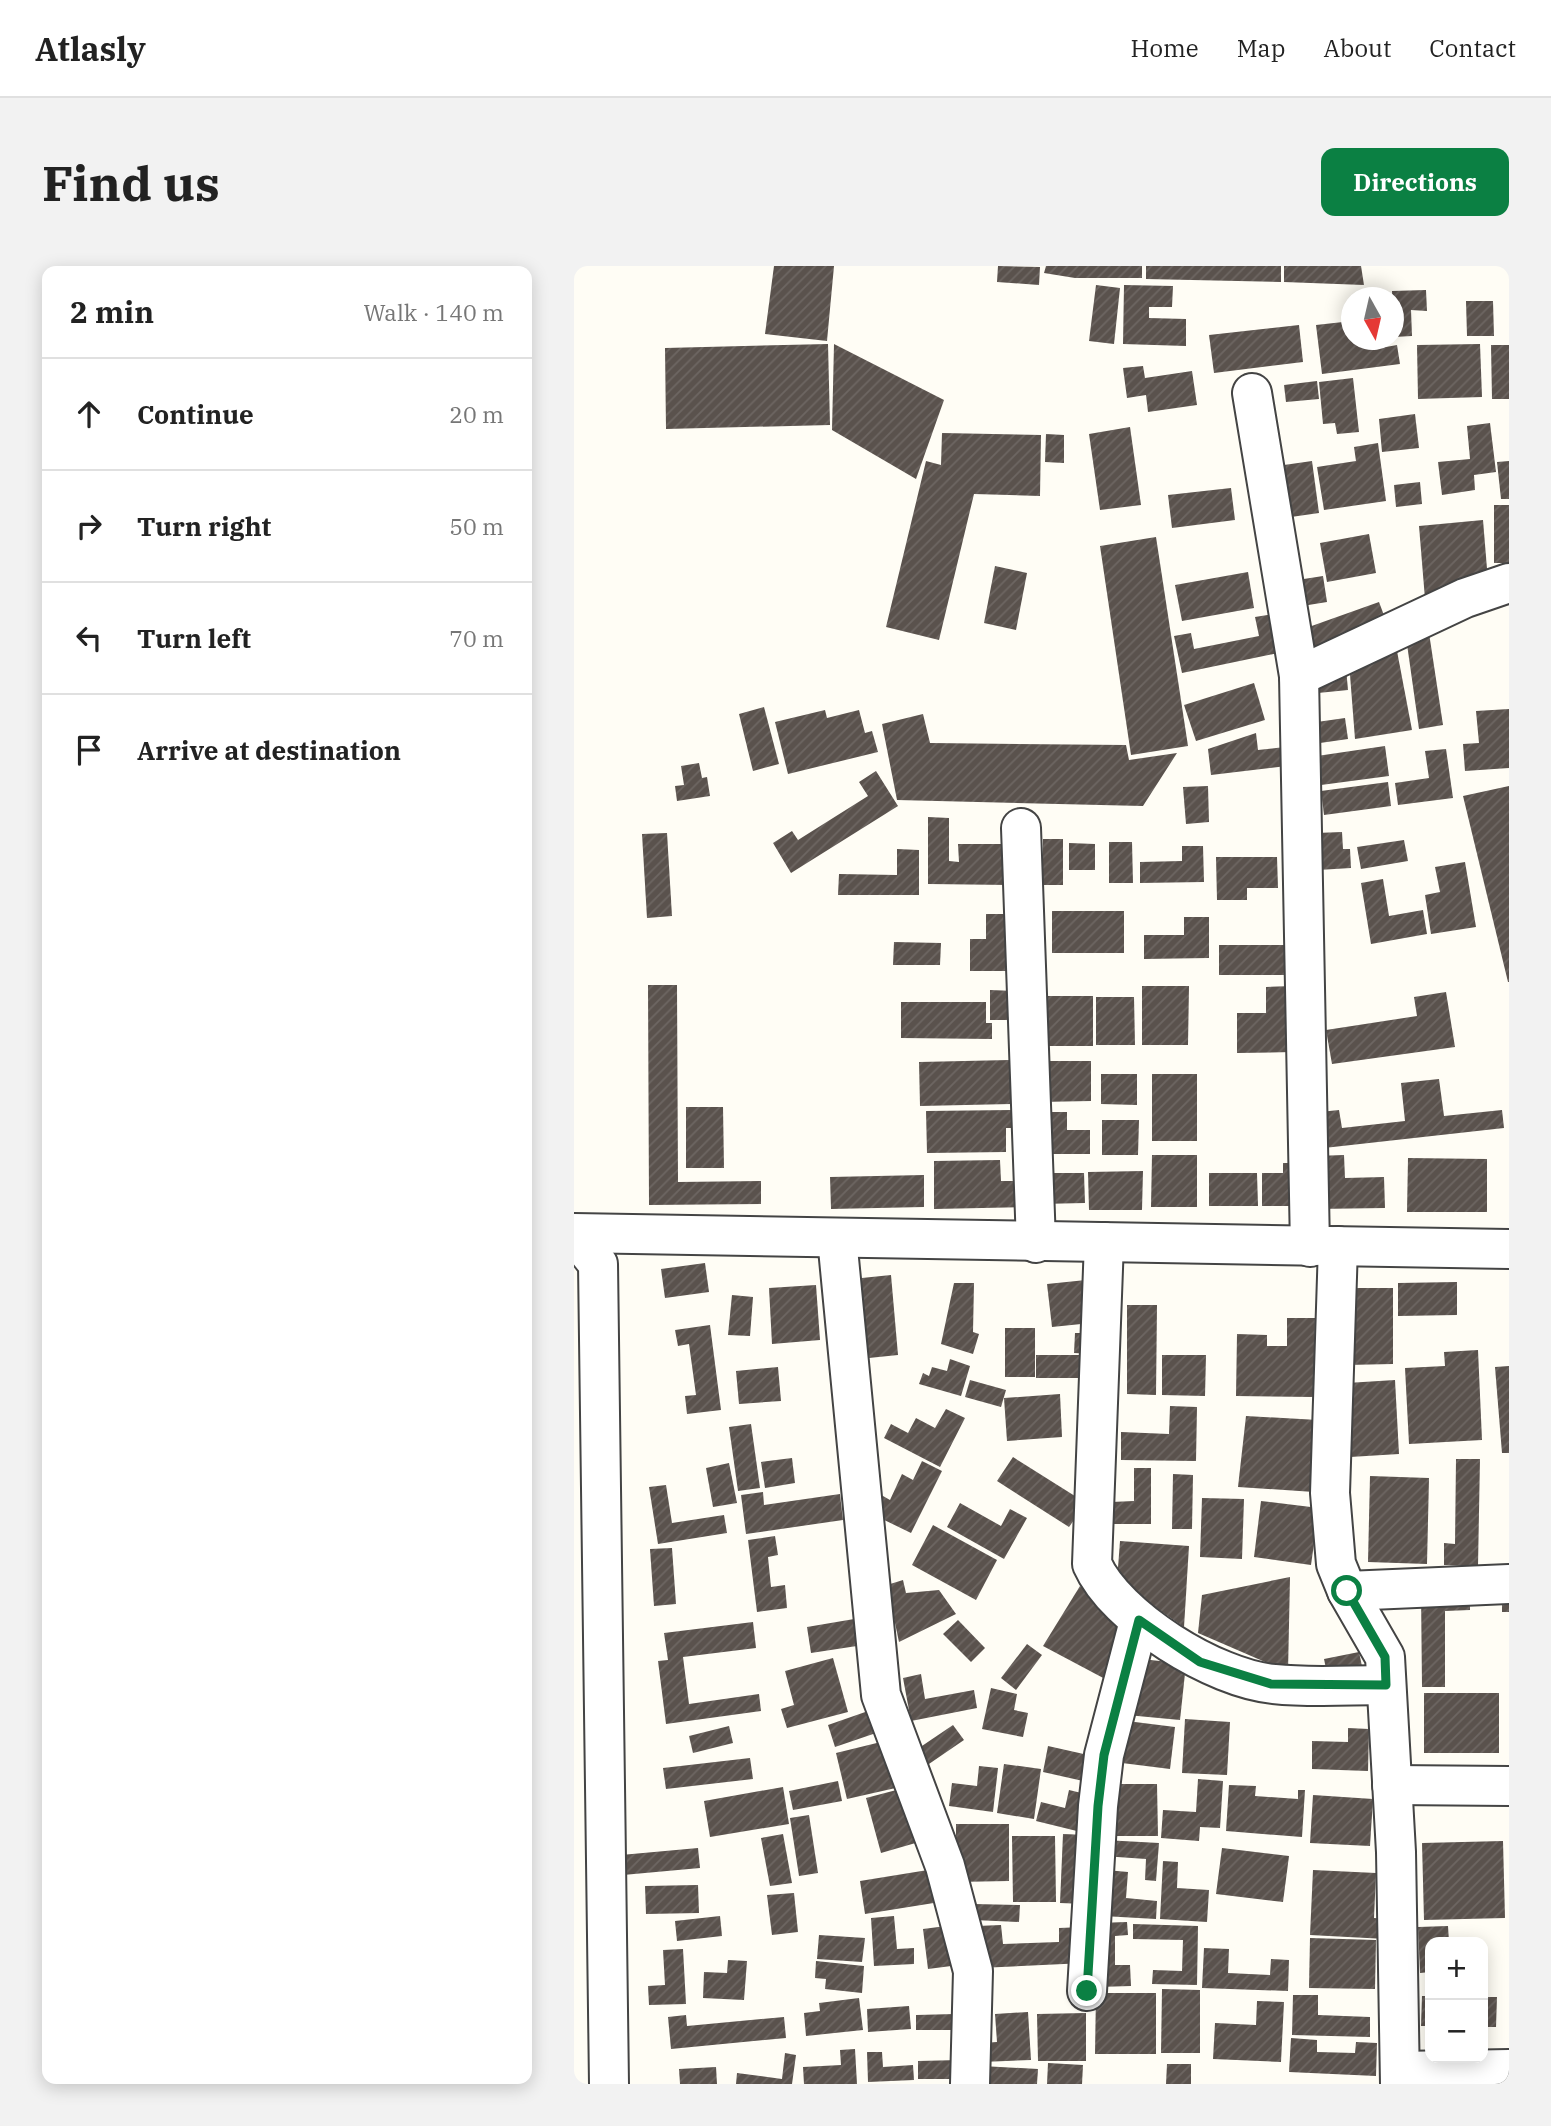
<!DOCTYPE html>
<html lang="en">
<head>
<meta charset="utf-8">
<style>
  body { margin:0; font-family:"IBM Plex Serif",serif; background:#f2f2f2; color:#222 }
  .controls { position:absolute; right:21px; bottom:21px; display:grid; overflow:hidden; border-radius:14px; box-shadow:0 4px 18px #0003 }
  .controls button { width:63px; height:63px; display:grid; place-items:center; padding:0; border:0; border-bottom:2px solid #e0e0e0; background:#fff; color:#222; font:35px sans-serif }
  .compass { position:absolute; left:767px; top:21px; width:63px; height:63px; border-radius:50%; background:#fff; box-shadow:0 4px 18px #0003; rotate:172deg }
  .stop { position:absolute; width:21px; height:21px; margin:-16px; border:5px solid #0b8043; border-radius:50%; background:#fff }
  .stop.end { background:#0b8043; border-color:#fff; box-shadow:0 2px 7px #0008 }
  .list { margin:0; padding:0; list-style:none }
  h2 { display:flex; justify-content:space-between; align-items:center; height:91px; margin:0; padding:0 28px; font-size:30px }
  h2 small { font-size:23px; font-weight:400; color:#767676 }
  .list li { display:grid; grid-template-columns:46px 1fr auto; gap:21px; align-items:center; box-sizing:border-box; height:112px; padding:0 28px; border-top:2px solid #e0e0e0 }
  .list b { display:block; font-size:26px; white-space:nowrap }
  .list em { font-size:23px; font-style:normal; color:#767676 }
  .icon { flex:none; width:38px; height:38px; fill:none; stroke:currentColor; stroke-width:2; stroke-linecap:round; stroke-linejoin:round }
  .map { position:relative; flex:none; width:935px; height:1818px; overflow:hidden; border-radius:14px }
  header { display:flex; align-items:center; gap:42px; box-sizing:border-box; height:98px; padding:0 35px; background:#fff; border-bottom:2px solid #e0e0e0 }
  header strong { font-size:33px }
  nav { display:flex; gap:38px; margin-inline-start:auto; font-size:24px }
  .intro { display:flex; align-items:center; justify-content:space-between; box-sizing:border-box; height:168px; padding:0 42px }
  h1 { margin:0; font-size:49px }
  .button { padding:18px 32px; border-radius:14px; background:#0b8043; color:#fff; font-size:24px; font-weight:700 }
  main { display:flex; gap:42px; padding:0 42px }
  aside { flex:1; background:#fff; border-radius:14px; box-shadow:0 4px 18px #0003 }
  .map>svg:first-child { display:block }
</style>
</head>
<body>
<header>
<strong>Atlasly</strong>
<nav><a>Home</a><a>Map</a><a>About</a><a>Contact</a></nav>
</header>
<div class="intro"><h1>Find us</h1><a class="button">Directions</a></div>
<main>
<aside>
<h2>2 min<small>Walk · 140 m</small></h2>
<ul class="list">
<li><svg class="icon" aria-label="ahead" viewBox="0 0 24 24"><path d="M12 20V5M6 11l6-6 6 6"/></svg><div><b>Continue</b></div><em>20 m</em></li>
<li><svg class="icon" aria-label="right" viewBox="0 0 24 24"><path d="M7 20v-9h11M14 6l5 5-5 5"/></svg><div><b>Turn right</b></div><em>50 m</em></li>
<li><svg class="icon" aria-label="left" viewBox="0 0 24 24"><path d="M17 20v-9H6M10 6l-5 5 5 5"/></svg><div><b>Turn left</b></div><em>70 m</em></li>
<li><svg class="icon" aria-label="arrive" viewBox="0 0 24 24"><path d="M6 21V4h12l-3 4 3 4H6"/></svg><div><b>Arrive at destination</b></div></li>
</ul>
</aside>
<div class="map">
<svg width="935" height="1818" viewBox="0 0 935 1818">
  <defs>
    <pattern id="building-hatch" width="6" height="6" patternUnits="userSpaceOnUse" patternTransform="scale(1.75)"><rect width="6" height="6" fill="#5a524d"/><path d="M-1 1l2-2M0 6l6-6M5 7l2-2" fill="none" stroke="#6d6662"/></pattern>
  </defs>
  <rect width="100%" height="100%" fill="#fffdf5"/>
  <g fill="url(#building-hatch)">
    <polygon points="200,0 260,0 253,75 191,68"/>
    <polygon points="424,0 466,1 465,19 423,16"/>
    <polygon points="472,0 568,0 568,12 501,12 470,7"/>
    <polygon points="572,0 707,0 707,16 572,13"/>
    <polygon points="710,0 787,0 790,19 710,16"/>
    <polygon points="522,19 546,22 540,78 515,75"/>
    <polygon points="550,19 599,20 598,41 575,41 575,52 612,53 612,80 549,78"/>
    <polygon points="852,24 853,45 837,44 838,70 820,71 818,25"/>
    <polygon points="892,35 919,35 920,70 893,70"/>
    <polygon points="778,45 778,74 811,74 812,81 823,79 826,98 748,108 742,59 769,56"/>
    <polygon points="725,59 729,96 640,107 635,69"/>
    <polygon points="254,78 256,159 92,163 91,82"/>
    <polygon points="260,78 370,134 342,213 258,164"/>
    <polygon points="906,78 908,131 844,133 843,79"/>
    <polygon points="917,79 935,79 935,133 918,133"/>
    <polygon points="569,100 571,112 618,105 623,139 574,146 572,129 553,132 549,102"/>
    <polygon points="779,112 785,166 763,168 761,157 749,158 745,116"/>
    <polygon points="743,115 745,133 712,136 710,119"/>
    <polygon points="841,148 845,182 808,186 805,153"/>
    <polygon points="916,157 922,206 900,209 901,224 868,229 864,196 896,193 893,160"/>
    <polygon points="556,161 567,239 526,244 515,168"/>
    <polygon points="368,167 467,169 466,230 400,228 365,374 312,361 352,195 367,199"/>
    <polygon points="472,168 490,169 490,197 471,196"/>
    <polygon points="804,177 812,235 750,244 743,201 782,195 780,181"/>
    <polygon points="738,195 745,247 710,252 703,200"/>
    <polygon points="935,195 935,233 927,233 923,196"/>
    <polygon points="846,216 848,238 822,241 820,219"/>
    <polygon points="657,222 661,254 598,262 594,229"/>
    <rect x="920" y="239" width="15" height="58"/>
    <polygon points="909,254 914,315 851,333 845,260"/>
    <polygon points="795,268 802,307 753,316 746,277"/>
    <polygon points="582,271 614,480 557,489 526,280"/>
    <polygon points="421,300 453,307 442,364 410,357"/>
    <polygon points="674,306 680,342 608,355 601,319"/>
    <polygon points="749,310 753,336 722,341 717,315"/>
    <polygon points="805,336 814,360 741,388 732,362"/>
    <polygon points="700,348 709,386 608,407 600,370 617,367 620,383 685,370 681,351"/>
    <polygon points="855,367 869,459 845,463 832,371"/>
    <polygon points="823,385 838,464 781,473 775,396"/>
    <polygon points="772,402 774,424 744,427 742,404"/>
    <polygon points="680,417 691,454 622,475 610,439"/>
    <polygon points="190,441 205,498 179,505 165,448"/>
    <polygon points="935,443 935,502 891,505 889,478 905,477 902,445"/>
    <polygon points="251,444 253,452 285,444 291,467 298,465 304,486 214,508 201,456"/>
    <polygon points="349,448 356,477 552,479 555,494 603,487 569,540 323,534 308,458"/>
    <polygon points="771,452 774,473 746,477 743,456"/>
    <polygon points="682,467 684,484 719,480 721,499 637,509 634,483"/>
    <polygon points="811,480 815,510 747,519 743,490"/>
    <polygon points="872,483 879,532 824,539 821,517 855,512 851,485"/>
    <polygon points="125,497 128,512 133,511 136,530 103,535 101,520 110,519 107,500"/>
    <polygon points="302,505 324,540 217,607 199,577 218,565 224,574 294,530 285,516"/>
    <polygon points="814,516 817,540 750,549 747,525"/>
    <polygon points="634,520 635,556 612,558 609,521"/>
    <polygon points="935,520 935,716 934,716 889,530"/>
    <polygon points="354,551 375,552 375,595 385,596 384,578 435,578 435,619 354,618"/>
    <polygon points="768,566 769,583 776,583 777,602 744,604 742,567"/>
    <polygon points="93,567 98,650 73,652 68,568"/>
    <rect x="469" y="573" width="20" height="46"/>
    <polygon points="830,574 834,595 787,603 783,581"/>
    <polygon points="535,576 558,576 559,617 535,617"/>
    <polygon points="495,577 521,578 521,604 495,604"/>
    <polygon points="608,580 629,580 630,616 566,617 566,596 608,595"/>
    <polygon points="323,583 345,584 345,629 264,629 265,608 323,609"/>
    <polygon points="642,591 703,591 704,622 673,622 673,634 643,634"/>
    <polygon points="891,596 902,661 857,668 851,629 866,626 861,601"/>
    <polygon points="809,613 815,650 849,644 853,668 797,678 787,617"/>
    <rect x="478" y="645" width="72" height="42"/>
    <polygon points="412,648 439,648 439,705 396,705 396,673 412,673"/>
    <polygon points="610,651 635,651 635,692 570,693 570,669 610,669"/>
    <polygon points="320,676 367,677 366,699 319,699"/>
    <rect x="645" y="679" width="66" height="30"/>
    <polygon points="74,719 103,719 104,916 187,915 187,938 75,939"/>
    <polygon points="568,720 615,720 614,779 568,779"/>
    <polygon points="719,720 719,786 663,787 663,747 692,747 692,721"/>
    <polygon points="416,724 441,725 441,754 416,754"/>
    <polygon points="872,726 881,781 758,798 752,764 843,750 840,731"/>
    <rect x="465" y="730" width="54" height="50"/>
    <polygon points="522,731 560,731 561,779 522,779"/>
    <polygon points="327,736 412,736 412,757 418,757 418,773 327,772"/>
    <polygon points="436,794 437,838 346,840 345,796"/>
    <polygon points="465,795 517,795 517,835 465,836"/>
    <polygon points="527,808 563,808 563,839 527,838"/>
    <rect x="578" y="808" width="45" height="67"/>
    <polygon points="865,813 870,850 928,844 930,862 750,882 746,846 765,844 768,862 831,855 827,817"/>
    <polygon points="112,841 149,841 150,902 112,902"/>
    <polygon points="439,844 439,862 432,862 432,886 353,887 352,845"/>
    <polygon points="467,846 493,846 493,864 516,864 516,888 467,888"/>
    <polygon points="528,854 565,854 564,889 528,889"/>
    <polygon points="578,889 623,889 623,941 577,941"/>
    <polygon points="770,889 771,912 810,911 811,942 742,943 741,890"/>
    <polygon points="834,892 913,893 913,946 833,946"/>
    <polygon points="426,894 427,915 451,915 451,941 360,943 360,895"/>
    <polygon points="709,897 728,897 729,940 688,940 688,907 709,907"/>
    <polygon points="569,905 568,944 515,944 514,906"/>
    <polygon points="466,907 510,907 511,937 466,938"/>
    <polygon points="635,907 683,907 684,940 635,940"/>
    <polygon points="350,909 350,941 257,943 256,911"/>
    <polygon points="131,997 135,1026 91,1032 87,1003"/>
    <polygon points="317,1009 324,1089 285,1093 278,1013"/>
    <polygon points="512,1014 517,1057 478,1061 473,1018"/>
    <polygon points="883,1016 883,1049 824,1050 824,1017"/>
    <polygon points="380,1017 400,1017 399,1066 405,1068 399,1088 367,1078"/>
    <polygon points="242,1019 246,1074 198,1078 195,1022"/>
    <polygon points="772,1022 819,1022 819,1098 772,1099"/>
    <polygon points="158,1029 179,1031 176,1070 154,1069"/>
    <polygon points="553,1039 583,1039 582,1129 553,1128"/>
    <polygon points="713,1052 741,1052 740,1131 662,1130 663,1068 693,1069 693,1080 713,1080"/>
    <polygon points="136,1059 147,1144 113,1148 111,1130 122,1129 115,1078 104,1080 101,1064"/>
    <rect x="431" y="1062" width="30" height="49"/>
    <polygon points="501,1067 522,1067 521,1088 500,1087"/>
    <polygon points="904,1084 908,1174 835,1178 831,1102 871,1100 870,1086"/>
    <rect x="462" y="1089" width="44" height="23"/>
    <polygon points="588,1089 632,1089 631,1130 588,1129"/>
    <polygon points="376,1093 396,1100 387,1130 345,1118 349,1107 355,1110 358,1101 373,1105"/>
    <polygon points="935,1100 935,1187 928,1187 921,1101"/>
    <polygon points="204,1101 207,1135 165,1138 162,1105"/>
    <polygon points="396,1114 432,1124 427,1141 391,1131"/>
    <polygon points="821,1114 825,1188 776,1191 773,1117"/>
    <polygon points="486,1128 488,1171 433,1175 430,1132"/>
    <polygon points="596,1140 623,1141 622,1195 547,1194 547,1166 595,1168"/>
    <polygon points="372,1143 391,1152 366,1201 310,1172 317,1158 334,1167 342,1152 361,1162"/>
    <polygon points="672,1150 744,1154 740,1226 664,1221"/>
    <polygon points="177,1158 186,1222 164,1225 155,1161"/>
    <polygon points="439,1191 512,1237 495,1261 423,1215"/>
    <polygon points="218,1192 221,1217 191,1222 187,1196"/>
    <polygon points="882,1193 906,1193 904,1300 870,1299 870,1277 881,1278"/>
    <polygon points="348,1195 368,1205 337,1267 300,1249 309,1230 316,1234 328,1208 339,1214"/>
    <polygon points="155,1197 163,1237 139,1241 132,1202"/>
    <polygon points="560,1202 577,1202 577,1258 537,1258 537,1236 560,1235"/>
    <polygon points="599,1208 619,1209 618,1263 598,1263"/>
    <polygon points="796,1210 855,1212 853,1298 794,1296"/>
    <polygon points="92,1219 98,1257 150,1249 153,1267 84,1278 75,1221"/>
    <polygon points="189,1226 190,1239 266,1228 269,1254 172,1268 167,1229"/>
    <polygon points="628,1232 670,1233 668,1293 626,1291"/>
    <polygon points="687,1235 745,1242 737,1299 680,1291"/>
    <polygon points="386,1237 427,1260 436,1243 453,1252 430,1293 373,1261"/>
    <polygon points="359,1259 423,1294 402,1334 338,1299"/>
    <polygon points="201,1270 204,1289 194,1291 197,1321 211,1319 213,1342 183,1346 174,1274"/>
    <polygon points="546,1275 615,1280 610,1361 543,1315"/>
    <polygon points="98,1282 102,1338 80,1340 76,1283"/>
    <polygon points="716,1311 714,1406 624,1367 628,1329"/>
    <polygon points="329,1314 332,1327 365,1324 382,1348 325,1376 313,1319"/>
    <polygon points="506,1320 557,1353 533,1414 469,1380"/>
    <polygon points="896,1325 896,1344 871,1345 871,1421 848,1421 847,1326"/>
    <rect x="928" y="1329" width="7" height="17"/>
    <polygon points="292,1351 296,1378 237,1387 233,1361"/>
    <polygon points="384,1354 411,1382 397,1396 369,1368"/>
    <polygon points="179,1356 182,1382 109,1391 115,1438 185,1428 187,1445 92,1458 84,1395 94,1394 90,1367"/>
    <polygon points="453,1378 468,1389 442,1424 427,1412"/>
    <polygon points="785,1386 789,1405 754,1412 750,1393"/>
    <polygon points="259,1392 274,1446 213,1462 207,1443 220,1439 211,1405"/>
    <polygon points="559,1392 612,1398 606,1454 553,1449"/>
    <polygon points="347,1408 351,1433 400,1424 403,1442 337,1455 329,1412"/>
    <polygon points="417,1422 443,1428 440,1444 454,1447 449,1471 408,1463"/>
    <rect x="850" y="1427" width="75" height="60"/>
    <polygon points="297,1444 305,1466 261,1481 254,1459"/>
    <polygon points="611,1453 656,1456 653,1509 608,1507"/>
    <polygon points="545,1454 601,1461 596,1503 540,1496"/>
    <polygon points="379,1459 390,1474 352,1500 342,1484"/>
    <polygon points="155,1460 159,1477 119,1487 115,1470"/>
    <polygon points="774,1462 795,1463 794,1505 738,1503 738,1475 774,1476"/>
    <polygon points="315,1474 326,1521 273,1533 262,1487"/>
    <polygon points="474,1480 523,1491 518,1517 469,1506"/>
    <polygon points="176,1492 179,1513 92,1523 89,1502"/>
    <polygon points="430,1498 467,1503 460,1553 423,1547"/>
    <polygon points="405,1500 424,1502 419,1546 375,1540 378,1517 403,1520"/>
    <polygon points="624,1513 649,1515 646,1562 626,1561 625,1575 587,1572 589,1544 622,1546"/>
    <polygon points="264,1515 268,1535 219,1544 215,1525"/>
    <polygon points="532,1518 583,1518 584,1570 533,1570"/>
    <polygon points="655,1519 682,1520 681,1530 724,1533 724,1524 731,1524 728,1571 652,1565"/>
    <polygon points="209,1521 215,1558 136,1571 130,1535"/>
    <polygon points="330,1522 345,1576 307,1587 292,1532"/>
    <polygon points="495,1524 520,1530 511,1567 462,1555 467,1536 491,1542"/>
    <polygon points="739,1529 799,1533 796,1580 736,1577"/>
    <polygon points="235,1549 244,1607 225,1610 216,1552"/>
    <polygon points="382,1558 435,1558 435,1615 382,1616"/>
    <polygon points="209,1568 218,1617 196,1620 187,1572"/>
    <polygon points="489,1568 513,1569 511,1638 486,1637"/>
    <polygon points="438,1570 481,1570 482,1636 439,1636"/>
    <polygon points="530,1574 585,1577 582,1615 571,1614 572,1593 529,1590"/>
    <polygon points="929,1575 931,1652 850,1654 848,1577"/>
    <polygon points="124,1582 126,1602 49,1609 47,1589"/>
    <polygon points="648,1582 715,1590 709,1636 642,1628"/>
    <polygon points="589,1595 604,1596 603,1622 635,1624 633,1656 586,1653"/>
    <polygon points="360,1603 366,1636 291,1648 286,1615"/>
    <polygon points="532,1604 554,1606 552,1632 583,1635 582,1653 529,1650"/>
    <polygon points="739,1604 802,1607 800,1652 813,1653 812,1673 736,1669"/>
    <polygon points="124,1619 125,1647 72,1648 71,1620"/>
    <polygon points="220,1627 224,1666 198,1669 193,1629"/>
    <polygon points="400,1638 446,1639 445,1656 400,1654"/>
    <polygon points="146,1650 148,1670 103,1675 101,1655"/>
    <polygon points="320,1650 323,1683 340,1682 340,1698 300,1700 297,1652"/>
    <polygon points="553,1656 554,1669 541,1670 541,1699 556,1699 557,1720 524,1721 523,1657"/>
    <polygon points="559,1658 624,1660 623,1719 578,1718 579,1704 608,1705 609,1674 559,1673"/>
    <polygon points="380,1659 385,1699 354,1703 349,1663"/>
    <polygon points="427,1659 429,1678 485,1676 485,1662 509,1661 511,1697 405,1702 403,1660"/>
    <polygon points="874,1660 875,1676 856,1676 856,1706 846,1707 844,1661"/>
    <polygon points="245,1669 291,1672 288,1696 243,1693"/>
    <polygon points="736,1672 802,1674 801,1723 735,1722"/>
    <polygon points="630,1682 655,1683 654,1707 696,1709 697,1693 715,1694 714,1725 628,1722"/>
    <polygon points="109,1683 112,1738 75,1739 74,1720 91,1719 89,1684"/>
    <polygon points="154,1694 173,1695 170,1734 129,1732 130,1706 153,1707"/>
    <polygon points="242,1695 290,1700 288,1727 251,1723 252,1713 241,1712"/>
    <polygon points="588,1723 626,1724 626,1787 587,1787"/>
    <polygon points="522,1727 582,1727 582,1788 521,1788"/>
    <polygon points="719,1729 744,1729 744,1749 796,1751 796,1771 718,1769"/>
    <polygon points="848,1730 856,1730 856,1760 847,1760"/>
    <polygon points="909,1731 923,1731 922,1761 909,1761"/>
    <polygon points="285,1732 289,1764 232,1770 230,1747 246,1745 245,1737"/>
    <polygon points="683,1735 710,1736 707,1796 639,1793 641,1757 682,1759"/>
    <polygon points="335,1740 337,1763 294,1766 293,1743"/>
    <polygon points="454,1746 457,1794 408,1796 407,1777 423,1776 421,1748"/>
    <polygon points="512,1747 512,1795 464,1795 463,1748"/>
    <polygon points="381,1748 381,1764 342,1764 342,1749"/>
    <polygon points="112,1749 113,1760 210,1751 212,1772 97,1783 94,1751"/>
    <polygon points="717,1772 743,1774 743,1786 781,1787 782,1776 803,1777 802,1810 715,1806"/>
    <polygon points="281,1783 283,1818 230,1818 229,1801 267,1799 266,1784"/>
    <polygon points="293,1786 308,1786 309,1801 339,1799 340,1814 294,1816"/>
    <polygon points="211,1787 222,1789 218,1818 162,1818 163,1807 208,1813"/>
    <polygon points="386,1794 386,1813 344,1813 344,1795"/>
    <polygon points="474,1797 509,1799 508,1818 473,1818"/>
    <polygon points="593,1798 617,1798 617,1818 592,1818"/>
    <polygon points="408,1800 464,1803 463,1818 407,1818"/>
    <polygon points="142,1801 143,1818 106,1818 105,1803"/>
  </g>
  <g fill="none" stroke-linecap="round" stroke-linejoin="round">
    <defs>
      <g id="minor">
        <polyline points="678,127 725,410 736,981"/>
        <polyline points="725,410 891,332 935,317"/>
        <polyline points="447,562 462,977"/>
        <polyline points="0,967 935,983"/>
        <polyline points="0,968 24,998 35,1818"/>
        <polyline points="263,972 307,1429 371,1600 399,1705 396,1818"/>
        <path d="M530 976 518 1298C542 1352 641 1413 700 1418 737 1422 775 1419 812 1419"/>
        <polyline points="764,980 756,1227 762,1298 773,1325 811,1391 822,1586 826,1818"/>
        <polyline points="773,1325 935,1318"/>
        <polyline points="818,1519 935,1520"/>
        <polyline points="513,1725 524,1540 530,1489 565,1355"/>
        <polyline points="826,1805 935,1803"/>
      </g>
    </defs>
    <use href="#minor" stroke="#444" stroke-width="42"/>
    <use href="#minor" stroke="#fff" stroke-width="38"/>
  </g>
  <g fill="none" stroke-linecap="round" stroke-linejoin="round">
    <polyline stroke="#0b8043" stroke-width="9" points="513,1725 524,1540 530,1489 565,1354 626,1396 697,1418 812,1419 811,1391 773,1325"/>
  </g>
</svg>
<div class="controls">
<button>+</button>
<button>−</button>
</div>
<svg class="compass" viewBox="-18 -18 36 36"><path d="M0-13l5 13h-10z" fill="#e53935"/><path d="M0 13l5-13h-10z" fill="#767676"/></svg>
<div class="stop" style="left:773px;top:1325px"></div>
<div class="stop end" style="left:513px;top:1725px"></div>
</div>
</main>
</body>
</html>
